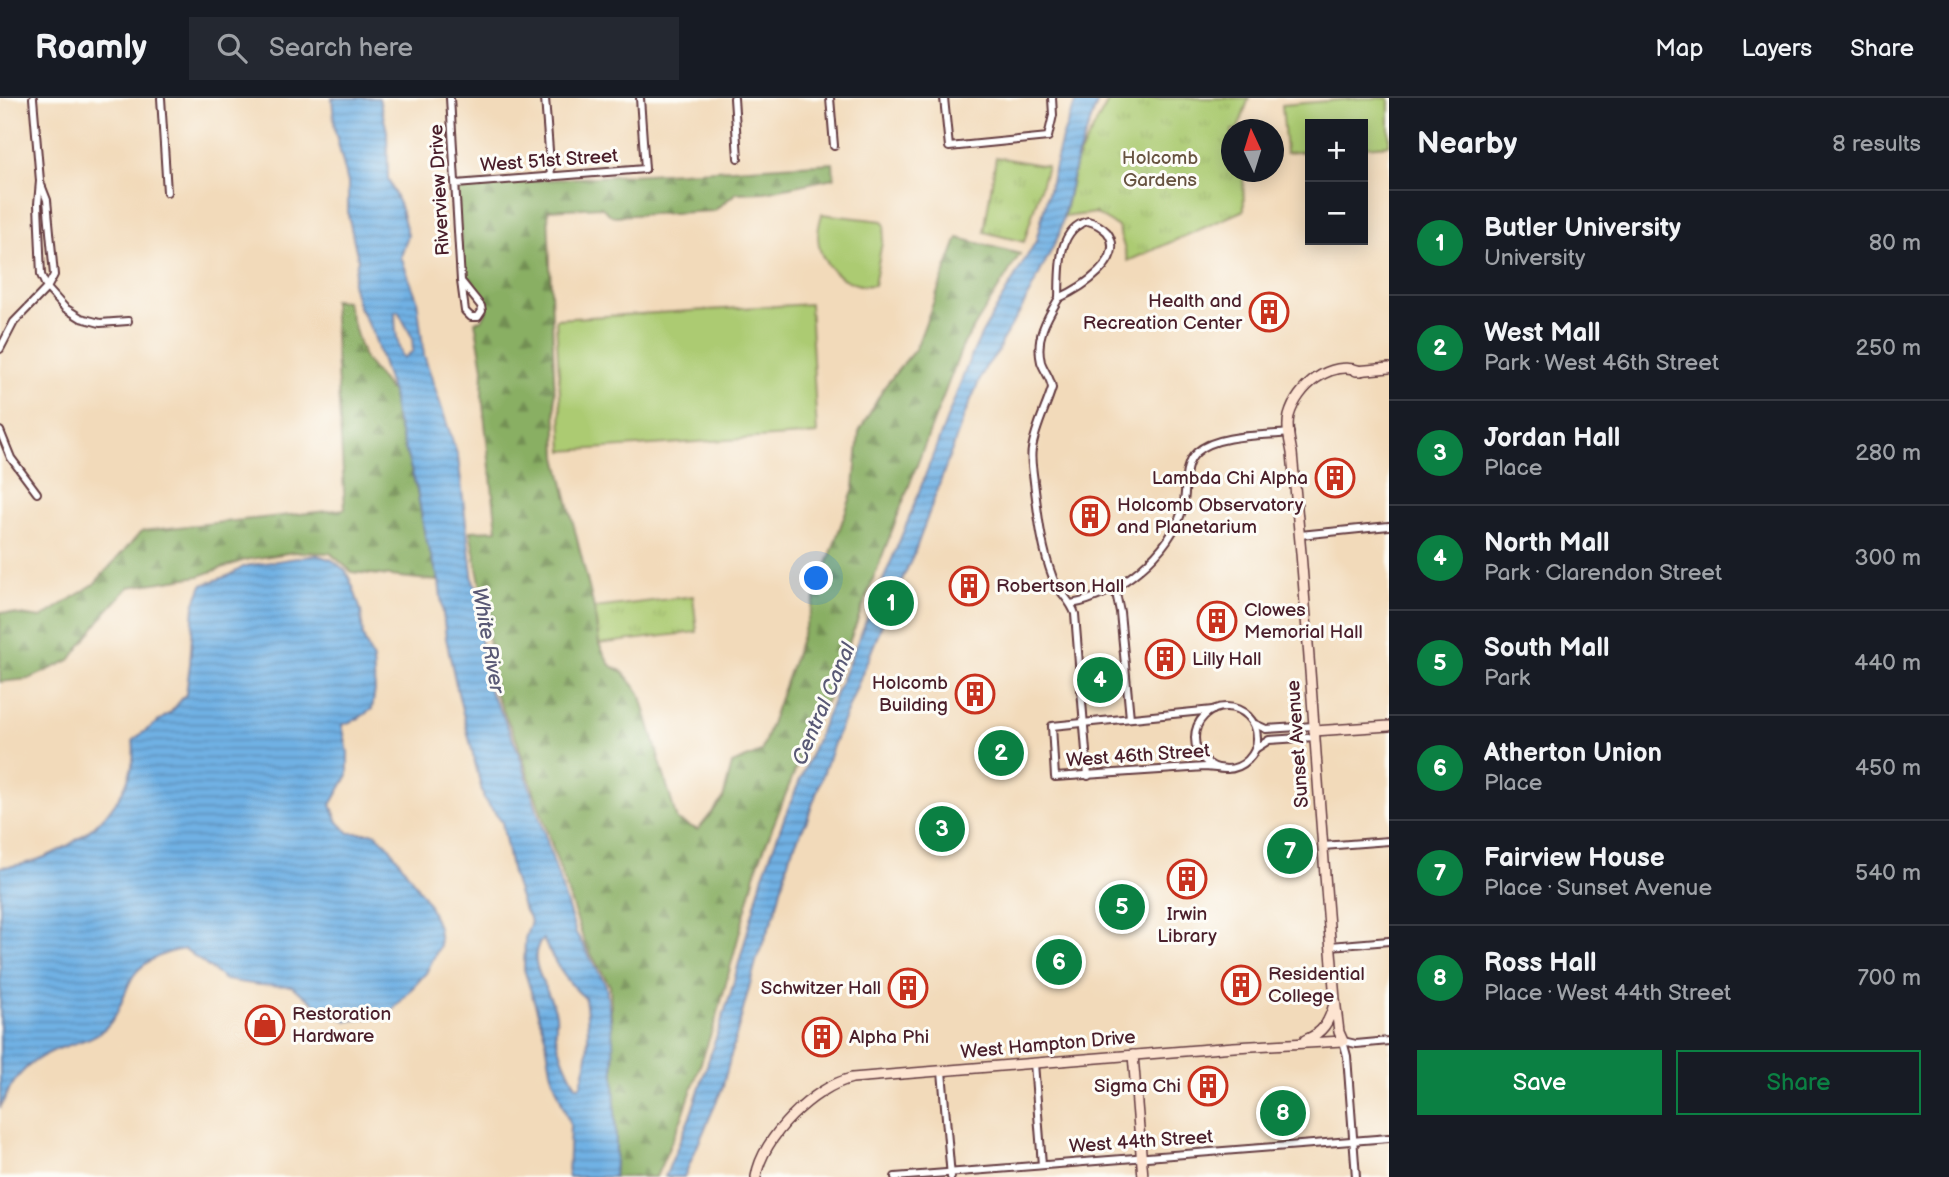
<!DOCTYPE html>
<html lang="en">
<head>
<meta charset="utf-8">
<style>
  body { margin:0; font-family:"Balsamiq Sans",sans-serif; background:#242831; color:#f1f3f6 }
  .controls { position:absolute; right:21px; top:21px; display:grid; overflow:hidden; border-radius:0px; box-shadow:0 4px 18px #0003 }
  .controls button { width:63px; height:63px; display:grid; place-items:center; padding:0; border:0; border-bottom:2px solid #363941; background:#171b24; color:#f1f3f6; font:35px sans-serif }
  .compass { position:absolute; left:1221px; top:21px; width:63px; height:63px; border-radius:50%; background:#171b24; box-shadow:0 4px 18px #0003; rotate:356deg }
  .you { position:absolute; left:817px; top:481px; width:24px; height:24px; margin:-18px; border:5px solid #fff; border-radius:50%; background:#1a73e8; box-shadow:0 0 0 10px #1a73e833 }
  .badge { display:grid; place-items:center; width:46px; height:46px; border-radius:50%; background:#0b8043; color:#fff; font-size:23px; font-weight:700 }
  .pin { position:absolute; translate:-50% -50%; border:4px solid #fff; box-shadow:0 2px 7px #0006 }
  .list { margin:0; padding:0; list-style:none }
  h2 { display:flex; justify-content:space-between; align-items:center; height:91px; margin:0; padding:0 28px; font-size:30px }
  h2 small { font-size:23px; font-weight:400; color:#9ea1a6 }
  .list li { display:grid; grid-template-columns:46px 1fr auto; gap:21px; align-items:center; box-sizing:border-box; height:105px; padding:0 28px; border-top:2px solid #363941 }
  .list b { display:block; font-size:26px; white-space:nowrap }
  .list p { margin:0; font-size:23px; white-space:nowrap; color:#9ea1a6 }
  .list em { font-size:23px; font-style:normal; color:#9ea1a6 }
  .actions { display:flex; gap:14px; padding:21px 28px }
  .actions a { flex:1; padding:16px 0; border:2px solid #0b8043; border-radius:0px; text-align:center; font-size:24px; color:#0b8043 }
  .actions .main { background:#0b8043; color:#fff }
  .icon { flex:none; width:38px; height:38px; fill:none; stroke:currentColor; stroke-width:2; stroke-linecap:round; stroke-linejoin:round }
  .map { position:relative; flex:none; width:1389px; height:1079px; overflow:hidden }
  header { display:flex; align-items:center; gap:42px; box-sizing:border-box; height:98px; padding:0 35px; background:#171b24; border-bottom:2px solid #363941 }
  header strong { font-size:33px }
  nav { display:flex; gap:38px; margin-inline-start:auto; font-size:24px }
  .search { width:490px; height:63px; background:#242831; display:flex; align-items:center; gap:18px; box-sizing:border-box; padding:0 24px; border-radius:0px; color:#9ea1a6; font-size:26px }
  main { display:flex }
  aside { flex:1; background:#171b24 }
  .map>svg:first-child { display:block }
</style>
</head>
<body>
<header>
<strong>Roamly</strong>
<div class="search"><svg class="icon" aria-label="search" viewBox="0 0 24 24"><circle cx="10" cy="10" r="6"/><path d="M15 15l6 6"/></svg>Search here</div>
<nav><a>Map</a><a>Layers</a><a>Share</a></nav>
</header>
<main>
<div class="map">
<svg width="1389" height="1079" viewBox="0 0 1389 1079">
  <defs>
    <pattern id="grass-tufts" width="24" height="20" patternUnits="userSpaceOnUse" patternTransform="scale(1.75)"><rect width="24" height="20" fill="#accb72"/><path d="M3 7l-1-3M5 7V3M7 7l1-3M15 17l-1-3M17 17v-4M19 17l1-3" fill="none" stroke="#96ae63"/></pattern>
    <pattern id="forest-firs" width="22" height="20" patternUnits="userSpaceOnUse" patternTransform="scale(1.75)"><rect width="22" height="20" fill="#89af64"/><path d="M5 1l3.5 6h-7zM16 11l3.5 6h-7z" fill="#728e53"/></pattern>
    <pattern id="water-rules" width="6" height="5" patternUnits="userSpaceOnUse" patternTransform="scale(1.75)"><rect width="6" height="5" fill="#70b1e4"/><path d="M0 2.5h6" fill="none" stroke="#5e8fb9"/></pattern>
  </defs>
  <rect width="100%" height="100%" fill="#fdfcf7"/>
  <filter id="ink" filterUnits="userSpaceOnUse"><feTurbulence type="fractalNoise" baseFrequency=".0143" numOctaves="2"/><feDisplacementMap in="SourceGraphic" scale="14" xChannelSelector="R" yChannelSelector="G"/><feConvolveMatrix kernelMatrix="1 2 1 2 8 2 1 2 1" color-interpolation-filters="sRGB"/></filter>
  <filter id="wash" filterUnits="userSpaceOnUse"><feTurbulence type="fractalNoise" baseFrequency=".00686" numOctaves="4" result="noise"/><feDisplacementMap in="SourceGraphic" scale="28" xChannelSelector="R" yChannelSelector="G"/><feGaussianBlur stdDeviation="1.57" result="paint"/><feColorMatrix in="noise" values="0 0 0 0 0 0 0 0 0 0 0 0 0 0 0 0 0 1.4 0 .05"/><feComposite in="paint" operator="in"/></filter>
  <g filter="url(#wash)">
    <rect width="100%" height="100%" fill="#f2daba"/>
    <g fill="url(#grass-tufts)" stroke="#7b754e" stroke-width="2">
      <polygon points="1110,0 1249,0 1238,31 1232,32 1232,74 1243,74 1244,112 1128,163 1118,129 1095,115 1064,119 1076,63"/>
      <polygon points="996,59 1047,68 1024,144 984,134"/>
      <polygon points="693,498 697,534 599,546 594,510"/>
    </g>
    <g fill="url(#forest-firs)" stroke="#6a6748" stroke-width="2">
      <polygon points="833,65 834,80 765,94 736,95 714,113 612,118 601,109 548,112 557,359 594,510 599,546 610,567 623,574 640,595 677,722 698,732 723,701 732,666 761,654 854,390 859,334 885,288 916,250 958,140 1020,156 963,247 827,602 812,630 758,766 718,915 682,1020 656,1079 614,1079 616,1047 610,888 585,846 517,643 495,595 483,501 470,433 497,432 482,298 483,270 475,223 482,222 486,214 485,201 463,180 457,87"/>
      <polygon points="333,202 346,203 364,260 392,295 395,317 417,392 425,438 439,483 352,474 330,455 294,454 245,462 199,478 129,489 107,513 70,562 29,581 0,584 0,514 41,520 94,486 142,433 345,411"/>
    </g>
    <g fill="#accb72" stroke="#7b754e" stroke-width="2">
      <polygon points="1362,0 1389,0 1389,47 1363,49 1363,26 1310,26 1310,53 1286,55 1282,7"/>
      <path d="M822 116 882 123 885 128 874 187C846 191 818 167 818 138 818 131 820 123 822 116Z"/>
      <polygon points="810,206 817,336 563,353 556,221"/>
    </g>
    <g fill="url(#water-rules)" stroke="#5d6888" stroke-width="2" fill-rule="evenodd">
      <path d="M332 0H379L387 33 388 81 400 108 408 137 401 159 417 201 424 257 458 359 473 483 483 501 480 541 486 586 502 616 519 655 576 835 606 887 613 942 616 1047 614 1079H568L570 1027 552 978 545 938 524 871 525 841 531 823 523 809 512 776 502 724 484 701 457 591 446 540 439 483 425 438 417 392 395 317 392 295 373 235 358 207 352 186 358 161 348 117V85L335 33ZM398 213 412 239 413 253 403 260C396 245 395 230 395 214ZM543 841C554 864 566 884 585 900 589 928 590 962 580 988H576C568 973 560 956 556 938 555 931 557 923 556 916 552 894 522 862 543 841Z"/>
      <polygon points="1077,0 1099,0 1076,63 1059,137 1022,210 1001,244 999,252 985,270 966,313 914,456 888,512 834,645 807,722 790,756 775,815 757,860 722,991 684,1079 665,1079 690,1019 731,894 763,777 785,718 907,425 969,263 982,235 1036,143 1062,40"/>
      <path d="M317 457 332 462 346 473 353 489 361 513 363 539 373 562 375 592 372 611 359 620 342 627 348 654V677L331 707 338 724 349 735H375L388 747 427 803 438 829 440 847 426 875 388 917 348 923 328 915 291 888 260 887 225 882 185 851C166 854 146 861 134 877 124 892 122 911 110 925 95 943 73 944 53 953 25 965 12 983 0 1010V769C60 768 142 708 133 642L171 614 186 596 190 566 194 507 202 487 230 477 245 468Z"/>
    </g>
  </g>
  <g filter="url(#ink)">
    <g fill="none" stroke-linecap="round" stroke-linejoin="round">
      <defs>
        <g id="street">
          <polyline points="33,0 40,83 38,106 41,177 47,190 65,210 81,220 100,225 128,223"/>
          <polyline points="161,0 167,94"/>
          <polyline points="450,0 461,183 465,213 471,219 478,219 482,213 481,208 461,183"/>
          <polyline points="545,0 551,79"/>
          <polyline points="734,0 738,60"/>
          <polyline points="830,0 834,48"/>
          <polyline points="944,0 949,49 1048,39 1053,17 1052,0"/>
          <polyline points="456,86 645,71 640,0"/>
          <path d="M1088 123C1096 125 1101 128 1107 134 1128 162 1079 191 1059 200 1060 174 1056 131 1088 123Z"/>
          <path d="M1059 200C1047 220 1035 239 1041 264 1044 273 1051 280 1052 290 1046 310 1035 330 1032 351 1030 362 1033 373 1034 384 1038 416 1041 449 1053 480 1058 494 1071 502 1075 516L1088 678"/>
          <polyline points="0,251 14,224 47,190 54,177 47,102 40,84"/>
          <polyline points="0,333 11,360 37,395"/>
          <polyline points="1300,437 1389,428"/>
          <polyline points="1115,490 1120,514 1130,620"/>
          <path d="M1071 506C1116 499 1172 454 1183 409 1188 391 1181 368 1197 354 1217 336 1264 338 1290 335"/>
          <circle cx="1226" cy="640" r="31"/>
          <polyline points="1213,612 1052,628 1055,679 1205,669 1227,671"/>
          <polyline points="1255,626 1266,631 1314,628"/>
          <polyline points="1255,651 1269,642 1315,639"/>
          <polyline points="1323,748 1389,743"/>
          <polyline points="1330,848 1389,843"/>
          <polyline points="1343,943 1347,958 1356,1079"/>
          <polyline points="1343,943 1356,946 1389,943"/>
          <polyline points="1034,965 1042,1067"/>
          <polyline points="942,973 951,1079"/>
          <polyline points="895,1079 1389,1040"/>
        </g>
        <g id="secondary">
          <polyline points="1356,273 1389,270"/>
          <polyline points="1314,633 1389,628"/>
          <path d="M1305 942C1323 935 1329 924 1334 906"/>
          <polyline points="1133,957 1143,1079"/>
          <path d="M756 1079C762 1039 814 989 852 980L1234 949 1343 943 1339 934 1335 901C1322 752 1313 604 1301 455 1298 422 1295 388 1292 355 1290 343 1286 330 1289 318 1297 289 1330 261 1361 273"/>
        </g>
      </defs>
      <use href="#street" stroke="#633b40" stroke-width="10"/>
      <use href="#secondary" stroke="#633b40" stroke-width="12"/>
      <use href="#street" stroke="#fff" stroke-width="6"/>
      <use href="#secondary" stroke="#fde4d1" stroke-width="9"/>
    </g>
  </g>
  <defs>
    <symbol id="building-ring" viewBox="-11 -11 22 22"><circle r="9.5" fill="#fdfcf7" stroke="#c8321e" stroke-width="1.5"/><path d="M-4-6H4V6H1V3H-1V6H-4ZM-2.5-4.3h1.7v1.8h-1.7ZM.8-4.3h1.7v1.8H.8ZM-2.5-1h1.7V.8h-1.7ZM.8-1h1.7V.8H.8Z" fill="#c8321e"/></symbol>
    <symbol id="shop-ring" viewBox="-11 -11 22 22"><circle r="9.5" fill="#fdfcf7" stroke="#c8321e" stroke-width="1.5"/><path d="M-5-2.5h2.3a2.7 3.5 0 0 1 5.4 0H5L5.5 6h-11ZM-1.5-2.5h3a1.5 2.3 0 0 0-3 0Z" fill="#c8321e"/></symbol>
  </defs>
  <g fill-rule="evenodd">
    <use href="#building-ring" x="1247" y="192" width="44" height="44"/>
    <use href="#building-ring" x="1313" y="358" width="44" height="44"/>
    <use href="#building-ring" x="1068" y="396" width="44" height="44"/>
    <use href="#building-ring" x="947" y="466" width="44" height="44"/>
    <use href="#building-ring" x="1195" y="501" width="44" height="44"/>
    <use href="#building-ring" x="1143" y="539" width="44" height="44"/>
    <use href="#building-ring" x="953" y="574" width="44" height="44"/>
    <use href="#building-ring" x="1165" y="759" width="44" height="44"/>
    <use href="#building-ring" x="1219" y="865" width="44" height="44"/>
    <use href="#building-ring" x="886" y="868" width="44" height="44"/>
    <use href="#shop-ring" x="243" y="905" width="44" height="44"/>
    <use href="#building-ring" x="800" y="917" width="44" height="44"/>
    <use href="#building-ring" x="1186" y="966" width="44" height="44"/>
  </g>
  <g text-anchor="middle" dominant-baseline="central" stroke-width="6" stroke-linejoin="round" paint-order="stroke">
    <g font-size="19" fill="#675340" stroke="#fdfcf7">
      <text x="1160" y="60">Holcomb<tspan x="1160" dy="22">Gardens</tspan></text>
    </g>
    <g font-size="19" fill="#4a1f2b" stroke="#fdfcf7">
      <text transform="translate(549 63) rotate(-4)">West 51st Street</text>
      <text transform="translate(440 92) rotate(-93)">Riverview Drive</text>
      <text transform="translate(1298 646) rotate(-94)">Sunset Avenue</text>
      <text transform="translate(1138 658) rotate(-4)">West 46th Street</text>
      <text transform="translate(1048 947) rotate(-5)">West Hampton Drive</text>
      <text transform="translate(1141 1044) rotate(-4)">West 44th Street</text>
    </g>
    <g font-size="19" fill="#4a1f2b" stroke="#fdfcf7" text-anchor="start">
      <text x="1242" y="203" text-anchor="end">Health and<tspan x="1242" dy="22">Recreation Center</tspan></text>
      <text x="1308" y="380" text-anchor="end">Lambda Chi Alpha</text>
      <text x="1117" y="407">Holcomb Observatory<tspan x="1117" dy="22">and Planetarium</tspan></text>
      <text x="996" y="488">Robertson Hall</text>
      <text x="1244" y="512">Clowes<tspan x="1244" dy="22">Memorial Hall</tspan></text>
      <text x="1192" y="561">Lilly Hall</text>
      <text x="948" y="585" text-anchor="end">Holcomb<tspan x="948" dy="22">Building</tspan></text>
      <text x="1187" y="816" text-anchor="middle">Irwin<tspan x="1187" dy="22">Library</tspan></text>
      <text x="1268" y="876">Residential<tspan x="1268" dy="22">College</tspan></text>
      <text x="881" y="890" text-anchor="end">Schwitzer Hall</text>
      <text x="292" y="916">Restoration<tspan x="292" dy="22">Hardware</tspan></text>
      <text x="849" y="939">Alpha Phi</text>
      <text x="1181" y="988" text-anchor="end">Sigma Chi</text>
    </g>
    <g font-size="21" font-style="italic" fill="#595975" stroke="#fdfcf7">
      <text transform="translate(488 542) rotate(80)">White River</text>
      <text transform="translate(824 606) rotate(-67)">Central Canal</text>
    </g>
  </g>
</svg>
<div class="controls">
<button>+</button>
<button>−</button>
</div>
<svg class="compass" viewBox="-18 -18 36 36"><path d="M0-13l5 13h-10z" fill="#e53935"/><path d="M0 13l5-13h-10z" fill="#9ea1a6"/></svg>
<div class="you"></div>
<div class="pin badge" style="left:891px;top:505px">1</div>
<div class="pin badge" style="left:1001px;top:655px">2</div>
<div class="pin badge" style="left:942px;top:731px">3</div>
<div class="pin badge" style="left:1100px;top:582px">4</div>
<div class="pin badge" style="left:1122px;top:809px">5</div>
<div class="pin badge" style="left:1059px;top:864px">6</div>
<div class="pin badge" style="left:1290px;top:753px">7</div>
<div class="pin badge" style="left:1283px;top:1015px">8</div>
</div>
<aside>
<h2>Nearby<small>8 results</small></h2>
<ul class="list">
<li><span class="badge">1</span><div><b>Butler University</b><p>University</p></div><em>80 m</em></li>
<li><span class="badge">2</span><div><b>West Mall</b><p>Park · West 46th Street</p></div><em>250 m</em></li>
<li><span class="badge">3</span><div><b>Jordan Hall</b><p>Place</p></div><em>280 m</em></li>
<li><span class="badge">4</span><div><b>North Mall</b><p>Park · Clarendon Street</p></div><em>300 m</em></li>
<li><span class="badge">5</span><div><b>South Mall</b><p>Park</p></div><em>440 m</em></li>
<li><span class="badge">6</span><div><b>Atherton Union</b><p>Place</p></div><em>450 m</em></li>
<li><span class="badge">7</span><div><b>Fairview House</b><p>Place · Sunset Avenue</p></div><em>540 m</em></li>
<li><span class="badge">8</span><div><b>Ross Hall</b><p>Place · West 44th Street</p></div><em>700 m</em></li>
</ul>
<div class="actions"><a class="main">Save</a><a>Share</a></div>
</aside>
</main>
</body>
</html>
